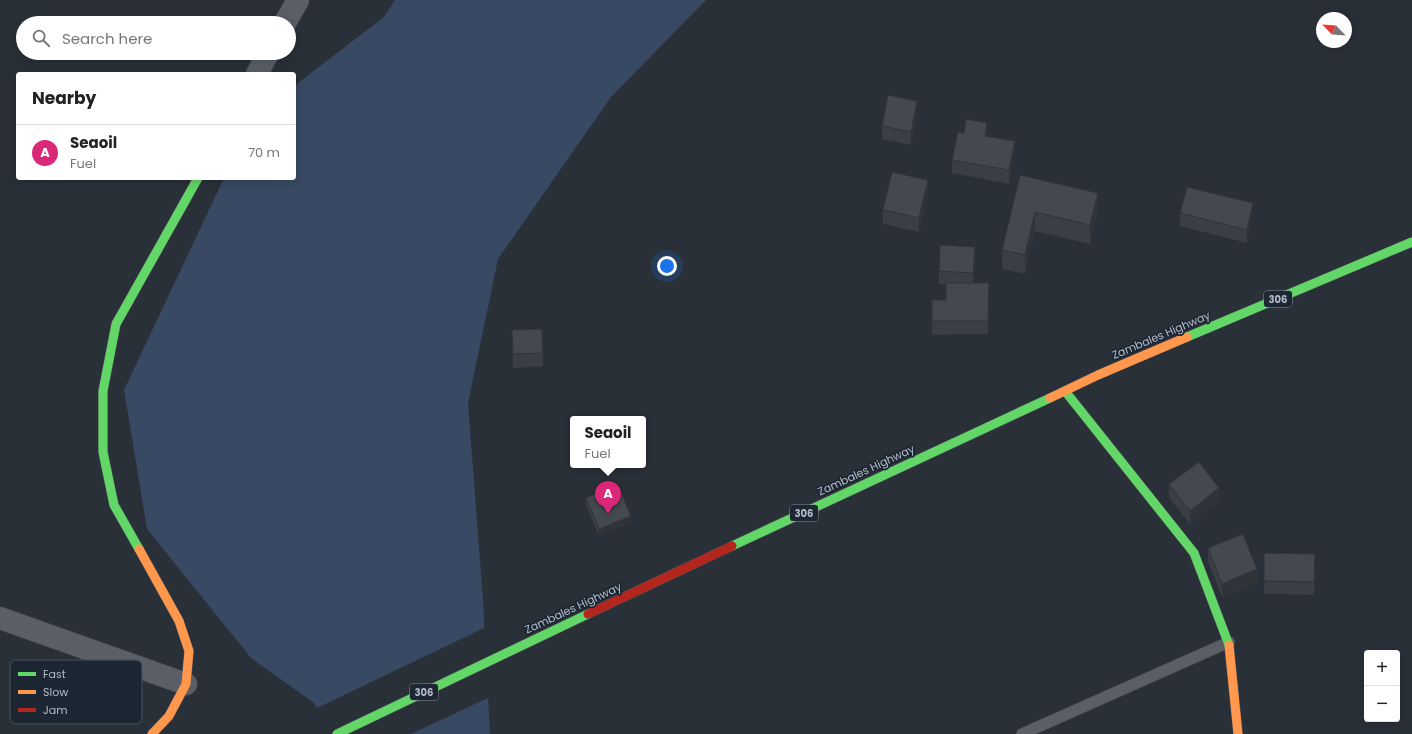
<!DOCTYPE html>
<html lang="en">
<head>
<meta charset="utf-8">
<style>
  body { margin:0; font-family:Poppins,sans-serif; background:#f6f6f6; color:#222 }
  .controls { position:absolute; right:12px; bottom:12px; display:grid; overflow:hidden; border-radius:4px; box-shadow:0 2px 10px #0003 }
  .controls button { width:36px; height:36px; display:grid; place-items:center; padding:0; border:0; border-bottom:1px solid #e0e0e0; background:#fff; color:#222; font:20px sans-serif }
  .compass { position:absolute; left:1316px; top:12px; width:36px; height:36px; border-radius:50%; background:#fff; box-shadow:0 2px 10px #0003; rotate:295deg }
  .you { position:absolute; left:667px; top:266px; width:14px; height:14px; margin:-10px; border:3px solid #fff; border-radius:50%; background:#1a73e8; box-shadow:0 0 0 6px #1a73e833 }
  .badge { display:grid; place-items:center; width:26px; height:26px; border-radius:50%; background:#db2777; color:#fff; font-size:13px; font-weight:700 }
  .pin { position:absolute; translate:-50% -33px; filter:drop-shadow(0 1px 2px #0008) }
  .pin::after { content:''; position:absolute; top:21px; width:14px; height:12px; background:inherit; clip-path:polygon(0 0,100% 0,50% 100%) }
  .popup { position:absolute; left:570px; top:416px; width:76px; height:52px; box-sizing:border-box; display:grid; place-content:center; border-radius:4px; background:#fff; filter:drop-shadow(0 1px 3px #0005); font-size:13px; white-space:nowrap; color:#767676 }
  .popup b { font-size:15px; color:#222 }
  .popup::after { content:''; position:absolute; left:50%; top:100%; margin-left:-8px; border:8px solid transparent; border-top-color:#fff }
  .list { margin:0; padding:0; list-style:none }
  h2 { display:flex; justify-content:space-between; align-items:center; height:52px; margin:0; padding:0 16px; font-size:17px }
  h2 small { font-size:13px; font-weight:400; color:#767676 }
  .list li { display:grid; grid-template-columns:26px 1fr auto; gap:12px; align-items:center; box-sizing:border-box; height:56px; padding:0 16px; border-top:1px solid #e0e0e0 }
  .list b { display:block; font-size:15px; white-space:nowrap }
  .list p { margin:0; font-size:13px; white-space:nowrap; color:#767676 }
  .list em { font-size:13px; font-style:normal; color:#767676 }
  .icon { flex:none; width:22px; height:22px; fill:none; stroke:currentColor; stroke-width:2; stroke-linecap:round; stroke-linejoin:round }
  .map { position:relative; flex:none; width:1412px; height:734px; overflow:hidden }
  .search { position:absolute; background:#fff; box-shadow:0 2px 10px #0003; left:16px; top:16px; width:280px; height:44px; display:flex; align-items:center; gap:10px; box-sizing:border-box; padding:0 14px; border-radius:22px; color:#767676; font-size:15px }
  .panel { position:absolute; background:#fff; box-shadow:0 2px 10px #0003; left:16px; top:72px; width:280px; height:108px; border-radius:4px }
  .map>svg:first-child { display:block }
</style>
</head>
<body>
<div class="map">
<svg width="1412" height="734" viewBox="0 0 1412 734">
  <rect width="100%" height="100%" fill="#2a3038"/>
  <polygon fill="#384963" points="395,0 706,0 611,97 498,259 468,403 483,600 490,734 332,734 313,702 251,658 147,529 124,390 224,178 294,178 294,86 384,17"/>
  <polygon fill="#2a3038" points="486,627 490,697 411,734 329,734 315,709"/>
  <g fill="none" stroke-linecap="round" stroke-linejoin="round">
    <defs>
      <polyline id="lane" points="1022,734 1229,642"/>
      <g id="street">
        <polyline points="285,23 298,0"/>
        <polyline points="257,74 268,53"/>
        <polyline points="0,618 186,684"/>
      </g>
      <g id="fast">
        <polyline points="1187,337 1412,242"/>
        <polyline points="1065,391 1194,553 1229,645"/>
        <polyline points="732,546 1050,398"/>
        <polyline points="139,549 114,505 103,452 103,391 116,324 198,178"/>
        <polyline points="337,734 588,614"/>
      </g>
      <g id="slow">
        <polyline points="1050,398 1098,375 1187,337"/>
        <polyline points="139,549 179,621 189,651 186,684 169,716 152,734"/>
        <polyline points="1229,645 1238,734"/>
      </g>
      <polyline id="jam" points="588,614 732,546"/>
    </defs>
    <use href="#lane" stroke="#484c53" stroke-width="12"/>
    <use href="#street" stroke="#484c53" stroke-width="23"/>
    <use href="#fast" stroke="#484c53" stroke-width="10"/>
    <use href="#slow" stroke="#484c53" stroke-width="10"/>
    <use href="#jam" stroke="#484c53" stroke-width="10"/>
    <use href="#lane" stroke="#5a5e66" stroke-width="11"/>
    <use href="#street" stroke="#5a5e66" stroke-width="22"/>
    <use href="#fast" stroke="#63d668" stroke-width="9"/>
    <use href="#slow" stroke="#ff974d" stroke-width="9"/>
    <use href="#jam" stroke="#b3261e" stroke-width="9"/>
  </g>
  <g fill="#3a3f45">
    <polygon points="200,53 215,53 212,59"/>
    <polygon points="917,114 911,145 882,139 882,126"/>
    <polygon points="987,136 1015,155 1009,184 952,173 952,160"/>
    <polygon points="1020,175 1098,212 1090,244 1035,231 1025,274 1002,269 1002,250"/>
    <polygon points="928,194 919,232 883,224 883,210"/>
    <polygon points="1180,213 1253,217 1247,243 1180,226"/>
    <polygon points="975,261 973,283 989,283 988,334 932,335 932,300 946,300 946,285 939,284 939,271"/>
    <polygon points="512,330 543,353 543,366 513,368"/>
    <polygon points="1169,484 1219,501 1190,524 1169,498"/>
    <polygon points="586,498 631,522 599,536 586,505"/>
    <polygon points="1208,548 1257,583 1222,597 1208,561"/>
    <polygon points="1264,553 1315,554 1314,595 1264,594"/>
  </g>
  <g fill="#303338">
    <polygon points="212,53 215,53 212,59"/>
    <polygon points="917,101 917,114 911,145 911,132"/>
    <polygon points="987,123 987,136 985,136"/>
    <polygon points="1015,141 1015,155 1009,184 1009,170"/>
    <polygon points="928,180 928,194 919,232 919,218"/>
    <polygon points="1098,193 1098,212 1090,244 1090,225"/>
    <polygon points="1253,203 1253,217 1247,243 1247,230"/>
    <polygon points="1035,212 1035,231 1025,274 1025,255"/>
    <polygon points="975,247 975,261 973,286 973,273"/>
    <polygon points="1219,488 1219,501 1190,524 1190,511"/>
    <polygon points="631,516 631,522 599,536 599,529"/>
    <polygon points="1257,569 1257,583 1222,597 1222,584"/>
  </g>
  <g fill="#444950" stroke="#303338">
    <polygon points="888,95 917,101 911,132 882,126"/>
    <polygon points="966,119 987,123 985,136 1015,141 1009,170 952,160 958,132 964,133"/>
    <polygon points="892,172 928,180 919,218 883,210"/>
    <polygon points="1020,175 1098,193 1090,225 1035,212 1025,255 1002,250"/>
    <polygon points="1187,187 1253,203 1247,230 1180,213"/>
    <polygon points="940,245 975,247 973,273 939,271"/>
    <polygon points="946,283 989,283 988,321 932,321 932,300 946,300"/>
    <polygon points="542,329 543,353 513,354 512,330"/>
    <polygon points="1199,462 1219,488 1190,511 1169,484"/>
    <polygon points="618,484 631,516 599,529 586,498"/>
    <polygon points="1243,534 1257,569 1222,584 1208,548"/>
    <polygon points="1264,553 1315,554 1314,582 1264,581"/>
  </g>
  <g text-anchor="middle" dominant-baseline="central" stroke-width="3.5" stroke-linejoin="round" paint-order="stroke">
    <g fill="#1d2633" stroke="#878f9c" stroke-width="1">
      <rect x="1264" y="291" width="28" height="16" rx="3"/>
      <rect x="790" y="505" width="28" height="16" rx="3"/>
      <rect x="410" y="684" width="28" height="16" rx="3"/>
    </g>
    <g font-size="10" font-weight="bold" fill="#b4bcc9">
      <text x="1278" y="299">306</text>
      <text x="804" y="513">306</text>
      <text x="424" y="692">306</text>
    </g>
    <g font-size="11" fill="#b4bcc9" stroke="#1d2633">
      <text transform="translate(1161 335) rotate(-23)">Zambales Highway</text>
      <text transform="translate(866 470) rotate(-25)">Zambales Highway</text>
      <text transform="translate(573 608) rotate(-25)">Zambales Highway</text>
    </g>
  </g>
  <rect x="10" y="660" width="132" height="64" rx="6" fill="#1d2633" stroke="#4a5360" stroke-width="1"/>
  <rect x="18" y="672" width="18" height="4" fill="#63d668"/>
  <rect x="18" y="690" width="18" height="4" fill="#ff974d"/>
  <rect x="18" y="708" width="18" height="4" fill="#b3261e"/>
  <g font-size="11" fill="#b4bcc9">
    <text x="43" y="678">Fast</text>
    <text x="43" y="696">Slow</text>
    <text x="43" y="714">Jam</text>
  </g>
</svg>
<div class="controls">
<button>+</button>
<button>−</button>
</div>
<svg class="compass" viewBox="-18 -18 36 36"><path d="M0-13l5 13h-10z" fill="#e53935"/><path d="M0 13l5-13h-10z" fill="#767676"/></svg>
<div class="you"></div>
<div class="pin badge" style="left:608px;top:514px">A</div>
<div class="popup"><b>Seaoil</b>Fuel</div>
<div class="search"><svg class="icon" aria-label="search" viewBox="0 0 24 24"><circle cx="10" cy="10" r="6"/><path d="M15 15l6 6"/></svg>Search here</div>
<section class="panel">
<h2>Nearby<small></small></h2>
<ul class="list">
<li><span class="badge">A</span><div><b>Seaoil</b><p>Fuel</p></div><em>70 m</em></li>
</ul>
</section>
</div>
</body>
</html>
